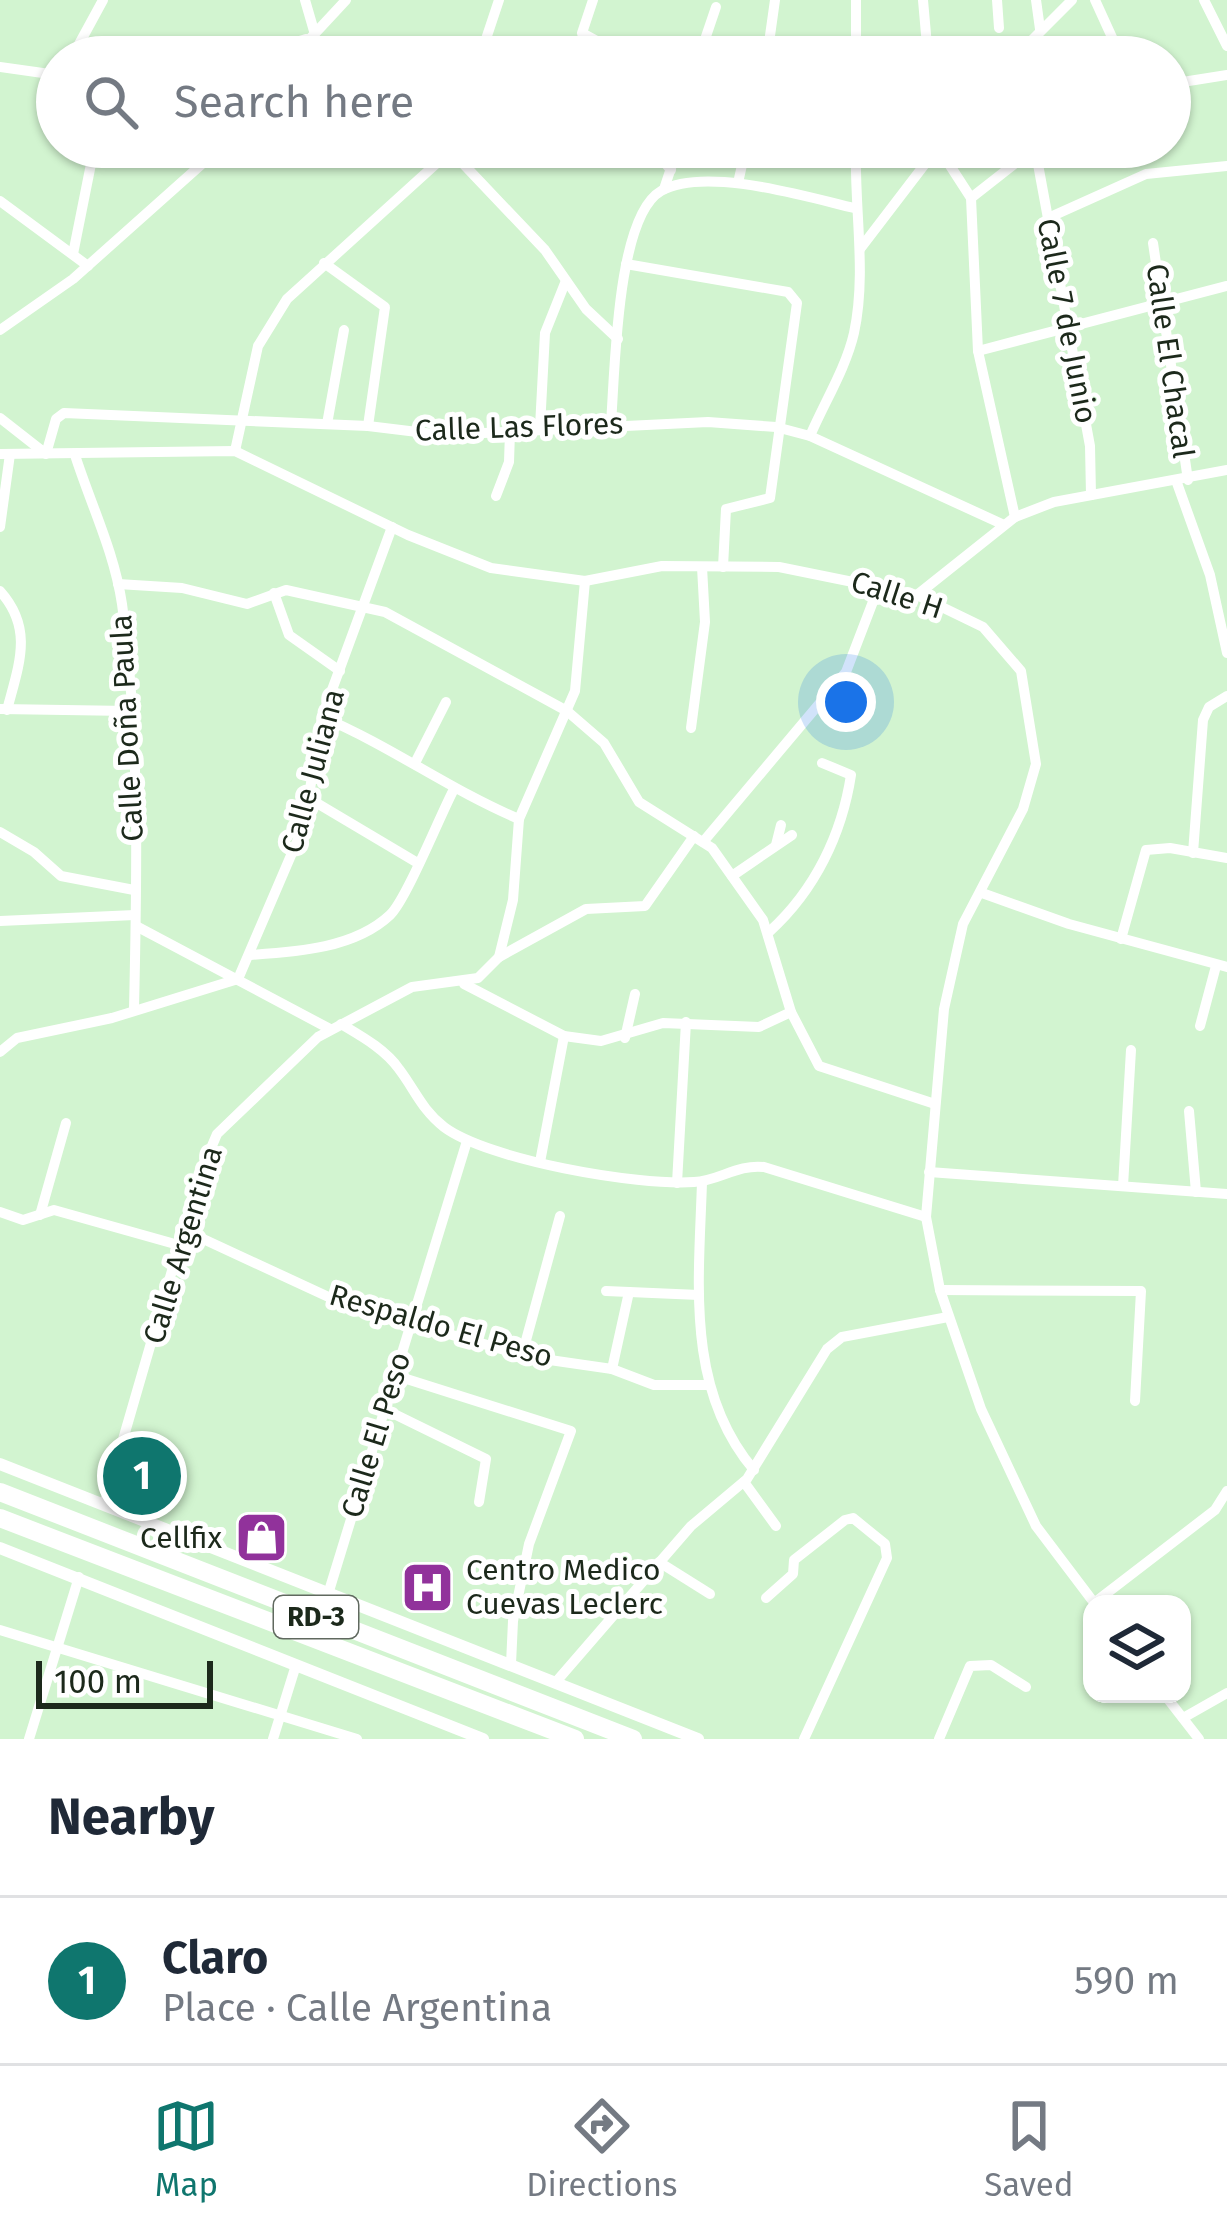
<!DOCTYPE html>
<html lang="en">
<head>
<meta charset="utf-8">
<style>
  body { margin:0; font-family:"Fira Sans",sans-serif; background:#f6f6f7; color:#1f2937 }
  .controls { position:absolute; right:36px; bottom:36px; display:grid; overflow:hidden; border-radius:24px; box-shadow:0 3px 9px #0004 }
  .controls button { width:108px; height:108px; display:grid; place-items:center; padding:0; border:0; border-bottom:3px solid #e0e1e3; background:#fff; color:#1f2937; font:60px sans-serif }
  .scale { position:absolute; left:36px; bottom:30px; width:177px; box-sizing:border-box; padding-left:12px; border:6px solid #1c291b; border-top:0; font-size:33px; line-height:42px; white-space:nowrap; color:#1c291b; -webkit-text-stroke:9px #fff; paint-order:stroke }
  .you { position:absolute; left:846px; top:702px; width:42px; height:42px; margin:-30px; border:9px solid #fff; border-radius:50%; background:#1a73e8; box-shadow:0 0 0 18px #1a73e833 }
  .badge { display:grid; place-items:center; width:78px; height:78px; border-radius:50%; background:#0f766e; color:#fff; font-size:39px; font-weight:700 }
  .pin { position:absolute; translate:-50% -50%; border:6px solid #fff; box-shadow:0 3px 12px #0006 }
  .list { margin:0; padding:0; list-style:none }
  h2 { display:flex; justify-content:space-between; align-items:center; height:156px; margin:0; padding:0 48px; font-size:51px }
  h2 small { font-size:39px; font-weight:400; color:#747a83 }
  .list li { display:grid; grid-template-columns:78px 1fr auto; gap:36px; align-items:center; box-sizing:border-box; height:168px; padding:0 48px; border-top:3px solid #e0e1e3 }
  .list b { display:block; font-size:45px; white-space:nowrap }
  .list p { margin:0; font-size:39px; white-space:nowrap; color:#747a83 }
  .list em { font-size:39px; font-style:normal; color:#747a83 }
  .icon { flex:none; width:66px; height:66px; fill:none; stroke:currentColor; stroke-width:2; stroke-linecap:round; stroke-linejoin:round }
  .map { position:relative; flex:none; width:1227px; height:1739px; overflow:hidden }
  .search { position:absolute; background:#fff; box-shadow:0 3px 9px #0004; left:36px; right:36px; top:36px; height:132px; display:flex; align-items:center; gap:30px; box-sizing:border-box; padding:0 42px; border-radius:66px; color:#747a83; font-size:45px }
  .sheet { height:324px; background:#fff }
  nav { display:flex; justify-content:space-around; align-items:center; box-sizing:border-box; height:168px; border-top:3px solid #e0e1e3; background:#fff; font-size:33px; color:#747a83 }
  nav a { display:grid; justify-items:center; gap:6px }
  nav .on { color:#0f766e }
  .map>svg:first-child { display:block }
</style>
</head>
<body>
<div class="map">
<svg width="1227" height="1739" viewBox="0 0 1227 1739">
  <rect width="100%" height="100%" fill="#d2f4d0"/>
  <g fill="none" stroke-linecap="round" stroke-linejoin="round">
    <g stroke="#fff" stroke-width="10">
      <polyline points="305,0 314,31"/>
      <polyline points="593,0 582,33 624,56"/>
      <polyline points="856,0 856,57"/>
      <polyline points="923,0 928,57"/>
      <polyline points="997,0 999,28"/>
      <polyline points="1036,0 1040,29"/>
      <polyline points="1095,0 1121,57"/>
      <polyline points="1204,0 1227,46"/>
      <polyline points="72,57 103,0"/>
      <polyline points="247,57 306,39"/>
      <polyline points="293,57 346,0"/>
      <polyline points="480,57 499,0"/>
      <polyline points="699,57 716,7"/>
      <polyline points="767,57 775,0"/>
      <polyline points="1015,57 1072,0"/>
      <polyline points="0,67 57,75"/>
      <polyline points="1170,84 1227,75"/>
      <polyline points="305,147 410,154 451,151 545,250 586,309 618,339"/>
      <polyline points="651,147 671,170"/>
      <polyline points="1035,148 1090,446 1091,495"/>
      <polyline points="738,183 746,147"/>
      <polyline points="664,189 678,147"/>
      <polyline points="971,198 1036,147"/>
      <polyline points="0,201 88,266"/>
      <polyline points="1048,218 1146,174 1227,166"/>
      <polyline points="1153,243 1188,480"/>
      <polyline points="860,249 938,147 971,198 978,351 1015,517"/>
      <polyline points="73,254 92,159"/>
      <polyline points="324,263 385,307 368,426"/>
      <polyline points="626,264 788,292 797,303 770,498 726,509 723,567"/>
      <polyline points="0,330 73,279 221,147"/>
      <polyline points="978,351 1226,286"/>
      <polyline points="0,418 46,454 56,419 64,413 368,426 442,435 708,422 776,427 810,436 1002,524"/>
      <path d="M611 423C615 374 616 217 661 191 705 166 807 197 854 208"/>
      <polyline points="327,424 344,330"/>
      <polyline points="540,427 545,333 565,283"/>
      <path d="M810 436C824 403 846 368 854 333 867 273 854 208 856 147"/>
      <polyline points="235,451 258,346 287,299 448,153"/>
      <polyline points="0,454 235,451 408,535 491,568 585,581 662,566 779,567 917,595 983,627 1021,671 1036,764 1023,809 963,924 944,1009 926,1217 940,1290 981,1409 1036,1526 1095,1604"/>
      <path d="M75 455C91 505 114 551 122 604 140 736 137 876 134 1009"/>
      <polyline points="1177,483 1210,575 1227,653"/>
      <polyline points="496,496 509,462 510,432"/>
      <polyline points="0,527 10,454"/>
      <polyline points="118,584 182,588 247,604 286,590 385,612 567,711 604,743 639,802 712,848 763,920 791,1012 819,1066 935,1104"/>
      <path d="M0 591C34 629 19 664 7 710"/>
      <polyline points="274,593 289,635 340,671"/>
      <polyline points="917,595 1015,517 1054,502 1227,470"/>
      <polyline points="0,709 129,711"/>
      <path d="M322 717C391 746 450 790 519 819"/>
      <polyline points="691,728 705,622 702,567"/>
      <polyline points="415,763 446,702"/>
      <polyline points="310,799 416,862"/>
      <polyline points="0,832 34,852 61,876 134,890"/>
      <polyline points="703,842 846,672 879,586"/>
      <polyline points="776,845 781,825"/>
      <polyline points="1193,853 1203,720 1209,707 1227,696"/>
      <polyline points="732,876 792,835"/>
      <polyline points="982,893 1069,924 1227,967"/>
      <polyline points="0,921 135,915"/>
      <polyline points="136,926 330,1029"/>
      <path d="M770 931C815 890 842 834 851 775L822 763"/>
      <polyline points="1121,939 1146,850 1170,848 1227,858"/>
      <path d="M249 955C294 952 354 949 390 915 406 900 439 818 453 791"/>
      <polyline points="499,957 586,909 645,906 694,836"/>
      <polyline points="464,984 564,1036 601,1041 663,1023 759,1027 791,1012"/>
      <path d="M341 1024C361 1036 385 1049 399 1069 415 1090 422 1110 444 1127 488 1160 637 1186 694 1182 719 1181 737 1164 764 1167L926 1217"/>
      <polyline points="1200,1026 1216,966"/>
      <polyline points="625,1038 635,994"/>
      <polyline points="0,1052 17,1038 112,1018 238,979 304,825 322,717 392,527"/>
      <polyline points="1189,1111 1196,1192"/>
      <polyline points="540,1162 564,1036"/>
      <polyline points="929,1172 1227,1194"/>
      <path d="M702 1182C699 1281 685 1389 754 1470"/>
      <polyline points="677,1183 686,1022"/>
      <polyline points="1123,1186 1131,1050"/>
      <polyline points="0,1212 23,1220 54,1210 182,1246"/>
      <polyline points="40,1215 66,1123"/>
      <polyline points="186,1231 335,1300 410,1323 529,1357 612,1369 654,1385 707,1385"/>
      <polyline points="940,1290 1141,1291 1135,1401"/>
      <polyline points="606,1291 699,1295"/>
      <polyline points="522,1355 560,1216"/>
      <polyline points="612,1369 629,1292"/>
      <polyline points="394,1375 571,1431 529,1544 513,1621 511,1664"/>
      <polyline points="384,1409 486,1459 479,1502"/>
      <polyline points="744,1482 776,1526"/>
      <polyline points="104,1505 200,1174 217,1134 318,1037 412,987 478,978 499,957 513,900 519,819 575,691 585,581"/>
      <polyline points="659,1562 710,1594"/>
      <polyline points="329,1591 467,1141"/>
      <polyline points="766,1598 793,1574 794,1560 845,1520 853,1518 885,1544 887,1558 804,1739"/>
      <polyline points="1094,1603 1215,1510 1227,1491"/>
      <polyline points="0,1630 357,1739"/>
      <polyline points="555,1683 691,1526 747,1479 827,1349 842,1337 948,1317"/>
      <polyline points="1164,1694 1199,1739"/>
      <polyline points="1183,1718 1227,1693"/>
      <polyline points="29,1739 79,1577"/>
      <polyline points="273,1739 296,1665"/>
      <polyline points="939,1739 970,1666 991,1665 1026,1687"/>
    </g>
    <g stroke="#fff" stroke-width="12">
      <polyline points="0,1464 698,1739"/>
      <polyline points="0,1548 483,1739"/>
    </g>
    <g stroke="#fff" stroke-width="18">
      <polyline points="0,1492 633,1739"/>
      <polyline points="0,1518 575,1739"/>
    </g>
  </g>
  <defs>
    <symbol id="shop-square" viewBox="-11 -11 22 22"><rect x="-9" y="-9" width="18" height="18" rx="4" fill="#91329b" stroke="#fff"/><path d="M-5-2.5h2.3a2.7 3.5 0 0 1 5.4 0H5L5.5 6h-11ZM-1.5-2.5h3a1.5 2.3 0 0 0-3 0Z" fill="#fff"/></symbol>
    <symbol id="hospital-square" viewBox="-11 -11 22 22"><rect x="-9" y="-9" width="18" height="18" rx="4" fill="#91329b" stroke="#fff"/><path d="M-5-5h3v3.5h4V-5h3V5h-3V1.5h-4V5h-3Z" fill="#fff"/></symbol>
  </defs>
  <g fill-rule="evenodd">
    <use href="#shop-square" x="232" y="1508" width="59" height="59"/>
    <use href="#hospital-square" x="398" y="1558" width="59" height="59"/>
  </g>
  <g text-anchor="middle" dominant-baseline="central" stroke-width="10" stroke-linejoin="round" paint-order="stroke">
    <rect fill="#fff" stroke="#60695f" stroke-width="3" x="274" y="1596" width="84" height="42" rx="9"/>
    <g font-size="27" font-weight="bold" fill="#1c291b">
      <text x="316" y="1617">RD-3</text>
    </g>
    <g font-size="30" fill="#1c291b" stroke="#fff">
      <text transform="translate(1067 321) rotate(79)">Calle 7 de Junio</text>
      <text transform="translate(1170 361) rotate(82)">Calle El Chacal</text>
      <text transform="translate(519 427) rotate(-2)">Calle Las Flores</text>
      <text transform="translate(897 595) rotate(18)">Calle H</text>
      <text transform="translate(127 728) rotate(-93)">Calle Doña Paula</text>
      <text transform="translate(313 771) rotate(-75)">Calle Juliana</text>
      <text transform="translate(183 1245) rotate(-73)">Calle Argentina</text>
      <text transform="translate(441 1326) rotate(16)">Respaldo El Peso</text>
      <text transform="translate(376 1435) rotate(-73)">Calle El Peso</text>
    </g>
    <g font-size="30" fill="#1c291b" stroke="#fff" text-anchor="end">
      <text x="222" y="1538">Cellfix</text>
      <text x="466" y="1570" text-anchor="start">Centro Medico<tspan x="466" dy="34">Cuevas Leclerc</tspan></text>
    </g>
  </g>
</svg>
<div class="controls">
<button><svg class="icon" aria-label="layers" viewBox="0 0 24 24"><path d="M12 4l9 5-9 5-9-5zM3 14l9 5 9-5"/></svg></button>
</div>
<div class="scale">100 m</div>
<div class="you"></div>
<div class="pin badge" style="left:142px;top:1476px">1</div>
<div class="search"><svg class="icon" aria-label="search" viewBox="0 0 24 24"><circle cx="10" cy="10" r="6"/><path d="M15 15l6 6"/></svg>Search here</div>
</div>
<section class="sheet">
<h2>Nearby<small></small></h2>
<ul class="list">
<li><span class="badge">1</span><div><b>Claro</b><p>Place · Calle Argentina</p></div><em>590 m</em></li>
</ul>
</section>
<nav>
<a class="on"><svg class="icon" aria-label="map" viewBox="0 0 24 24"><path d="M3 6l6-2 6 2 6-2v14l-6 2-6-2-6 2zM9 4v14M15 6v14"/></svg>Map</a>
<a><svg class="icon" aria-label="directions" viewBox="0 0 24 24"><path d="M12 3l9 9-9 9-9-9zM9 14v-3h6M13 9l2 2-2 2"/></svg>Directions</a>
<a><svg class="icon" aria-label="saved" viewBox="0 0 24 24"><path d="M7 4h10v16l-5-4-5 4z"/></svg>Saved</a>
</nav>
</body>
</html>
